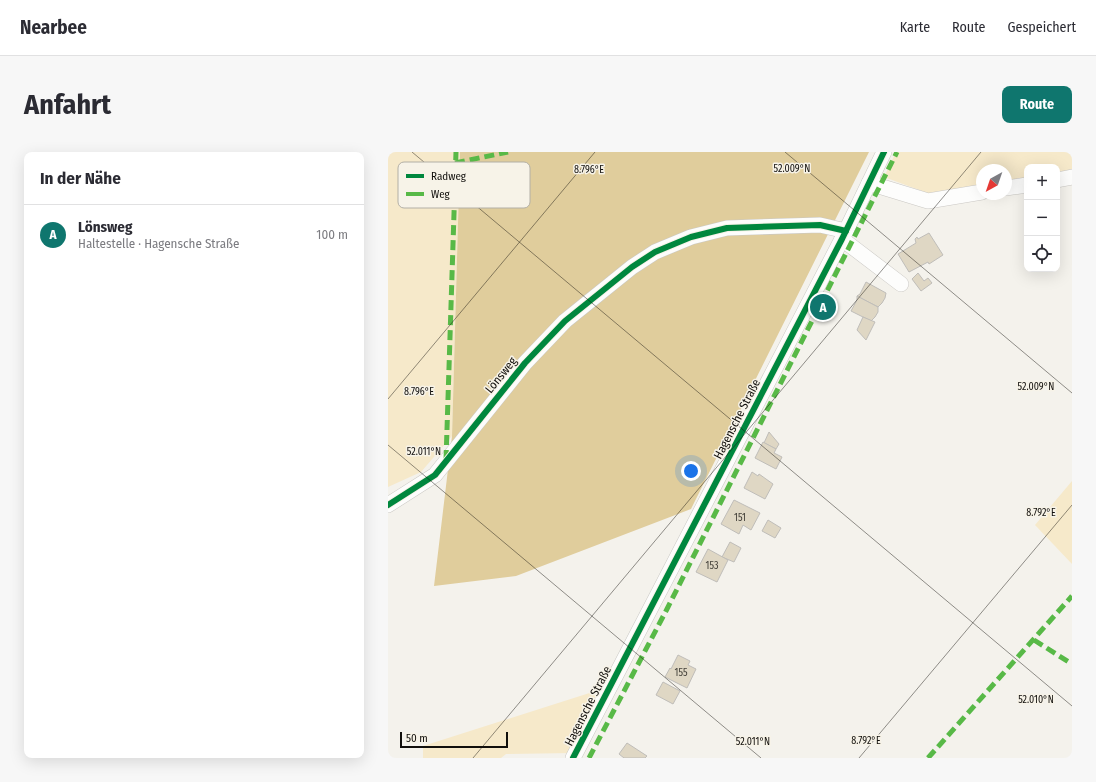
<!DOCTYPE html>
<html lang="de">
<head>
<meta charset="utf-8">
<style>
  body { margin:0; font-family:"Fira Sans Condensed",sans-serif; background:#f7f7f7; color:#2b2b33 }
  .controls { position:absolute; right:12px; top:12px; display:grid; overflow:hidden; border-radius:8px; box-shadow:0 4px 16px #0002 }
  .controls button { width:36px; height:36px; display:grid; place-items:center; padding:0; border:0; border-bottom:1px solid #e1e1e2; background:#fff; color:#2b2b33; font:20px sans-serif }
  .compass { position:absolute; left:588px; top:12px; width:36px; height:36px; border-radius:50%; background:#fff; box-shadow:0 4px 16px #0002; rotate:220deg }
  .scale { position:absolute; left:12px; bottom:10px; width:108px; box-sizing:border-box; padding-left:4px; border:2px solid #110f0c; border-top:0; font-size:11px; line-height:14px; white-space:nowrap; color:#110f0c; -webkit-text-stroke:3px #f7f3e8; paint-order:stroke }
  .you { position:absolute; left:303px; top:319px; width:14px; height:14px; margin:-10px; border:3px solid #fff; border-radius:50%; background:#1a73e8; box-shadow:0 0 0 6px #1a73e833 }
  .badge { display:grid; place-items:center; width:26px; height:26px; border-radius:50%; background:#0f766e; color:#fff; font-size:13px; font-weight:700 }
  .pin { position:absolute; translate:-50% -50%; border:2px solid #fff; box-shadow:0 1px 4px #0006 }
  .list { margin:0; padding:0; list-style:none }
  h2 { display:flex; justify-content:space-between; align-items:center; height:52px; margin:0; padding:0 16px; font-size:17px }
  h2 small { font-size:13px; font-weight:400; color:#7c7c81 }
  .list li { display:grid; grid-template-columns:26px 1fr auto; gap:12px; align-items:center; box-sizing:border-box; height:60px; padding:0 16px; border-top:1px solid #e1e1e2 }
  .list b { display:block; font-size:15px; white-space:nowrap }
  .list p { margin:0; font-size:13px; white-space:nowrap; color:#7c7c81 }
  .list em { font-size:13px; font-style:normal; color:#7c7c81 }
  .icon { flex:none; width:22px; height:22px; fill:none; stroke:currentColor; stroke-width:2; stroke-linecap:round; stroke-linejoin:round }
  .map { position:relative; flex:none; width:684px; height:606px; overflow:hidden; border-radius:8px }
  header { display:flex; align-items:center; gap:24px; box-sizing:border-box; height:56px; padding:0 20px; background:#fff; border-bottom:1px solid #e1e1e2 }
  header strong { font-size:19px }
  nav { display:flex; gap:22px; margin-inline-start:auto; font-size:14px }
  .intro { display:flex; align-items:center; justify-content:space-between; box-sizing:border-box; height:96px; padding:0 24px }
  h1 { margin:0; font-size:28px }
  .button { padding:10px 18px; border-radius:8px; background:#0f766e; color:#fff; font-size:14px; font-weight:700 }
  main { display:flex; gap:24px; padding:0 24px }
  aside { flex:1; background:#fff; border-radius:8px; box-shadow:0 4px 16px #0002 }
  .map>svg:first-child { display:block }
</style>
</head>
<body>
<header>
<strong>Nearbee</strong>
<nav><a>Karte</a><a>Route</a><a>Gespeichert</a></nav>
</header>
<div class="intro"><h1>Anfahrt</h1><a class="button">Route</a></div>
<main>
<aside>
<h2>In der Nähe<small></small></h2>
<ul class="list">
<li><span class="badge">A</span><div><b>Lönsweg</b><p>Haltestelle · Hagensche Straße</p></div><em>100 m</em></li>
</ul>
</aside>
<div class="map">
<svg width="684" height="606" viewBox="0 0 684 606">
  <rect width="100%" height="100%" fill="#f4f2ec"/>
  <g fill="#f6e9ca">
    <polygon points="0,0 72,0 64,284 33,320 0,335"/>
    <polygon points="508,0 684,0 684,18 669,21 669,15 639,15 639,26 618,29 618,18 594,18 594,33 542,42 496,25"/>
    <polygon points="684,329 684,412 647,373"/>
    <polygon points="214,537 186,601 118,602 113,606 35,606 35,594"/>
  </g>
  <polygon fill="#e0cd9c" points="72,0 481,0 303,357 128,424 46,434 64,284"/>
  <g fill="#dfd7c4" stroke="#bfbdb9">
    <polygon points="541,81 555,103 541,112 540,110 521,120 510,102 528,91 527,87 529,85 530,87"/>
    <polygon points="530,121 536,129 540,126 544,131 533,139 524,127"/>
    <polygon points="478,130 498,141 497,146 494,151 490,155 469,144 472,142"/>
    <polygon points="469,144 490,155 490,160 487,165 483,169 463,159 469,148"/>
    <polygon points="475,165 487,170 478,188 469,178"/>
    <polygon points="381,280 391,292 388,297 376,291"/>
    <polygon points="375,290 388,297 386,301 394,305 388,317 367,306"/>
    <polygon points="364,320 370,324 371,322 385,332 377,347 356,336"/>
    <polygon points="346,348 372,361 363,378 355,373 351,382 333,372"/>
    <polygon points="380,368 393,376 387,386 374,379"/>
    <polygon points="342,390 353,396 346,410 334,405"/>
    <polygon points="320,397 340,408 329,430 308,420"/>
    <polygon points="290,503 302,509 300,513 308,517 299,536 277,525 282,516 283,517"/>
    <polygon points="275,530 292,539 285,552 268,543"/>
    <polygon points="239,591 259,604 257,606 236,606 231,602"/>
  </g>
  <g fill="none" stroke-linecap="round" stroke-linejoin="round">
    <defs>
      <g id="minor">
        <polyline points="669,28 684,25"/>
        <polyline points="481,31 540,49 594,40"/>
        <polyline points="618,36 639,33"/>
        <polyline points="454,87 513,132"/>
        <polyline points="0,353 47,323 137,211 177,169 244,115 267,100 303,85 339,76 432,73 458,79"/>
        <polyline points="185,606 454,87 496,0"/>
      </g>
    </defs>
    <use href="#minor" stroke="#cac8c4" stroke-width="16"/>
    <use href="#minor" stroke="#fdfdfc" stroke-width="15"/>
    <g stroke="#58b947" stroke-width="5" stroke-dasharray="10 5" stroke-linecap="butt">
      <polyline points="67,11 120,0"/>
      <polyline points="58,308 68,0"/>
      <polyline points="646,488 684,512"/>
      <polyline points="201,606 279,457 509,0"/>
      <polyline points="540,606 684,444"/>
    </g>
    <defs>
      <g id="cycleway">
        <polyline points="0,353 47,323 137,211 177,169 244,115 267,100 303,85 339,76 432,73 458,79"/>
        <polyline points="185,606 454,87 496,0"/>
      </g>
    </defs>
    <use href="#cycleway" stroke="#f7f3e8" stroke-width="8"/>
    <use href="#cycleway" stroke="#00873e" stroke-width="6"/>
  </g>
  <path fill="none" stroke="#110f0c" stroke-width="1" stroke-opacity="0.45" d="M24 0 684 554M397 0 684 241M0 247 207 0M0 293 373 606M85 606 593 0M471 606 684 353"/>
  <g text-anchor="middle" dominant-baseline="central" stroke-width="3" stroke-linejoin="round" paint-order="stroke">
    <g font-size="10" fill="#44413a">
      <text x="352" y="366">151</text>
      <text x="324" y="414">153</text>
      <text x="293" y="521">155</text>
    </g>
    <g font-size="12" fill="#110f0c" stroke="#f7f3e8">
      <text transform="translate(113 223) rotate(-51)">Lönsweg</text>
      <text transform="translate(349 267) rotate(-63)">Hagensche Straße</text>
      <text transform="translate(200 554) rotate(-63)">Hagensche Straße</text>
    </g>
  </g>
  <rect x="10" y="10" width="132" height="46" rx="6" fill="#f7f3e8" stroke="#b2afa6" stroke-width="1"/>
  <rect x="18" y="22" width="18" height="4" fill="#00873e"/>
  <rect x="18" y="40" width="18" height="4" fill="#58b947"/>
  <g font-size="11" fill="#110f0c">
    <text x="43" y="28">Radweg</text>
    <text x="43" y="46">Weg</text>
  </g>
  <g font-size="10" text-anchor="middle" fill="#110f0c" stroke="#f7f3e8" stroke-width="3" stroke-linejoin="round" paint-order="stroke">
    <text x="404" y="20">52.009°N</text>
    <text x="201" y="21">8.796°E</text>
    <text x="648" y="238">52.009°N</text>
    <text x="31" y="243">8.796°E</text>
    <text x="36" y="303">52.011°N</text>
    <text x="653" y="364">8.792°E</text>
    <text x="648" y="551">52.010°N</text>
    <text x="478" y="592">8.792°E</text>
    <text x="365" y="593">52.011°N</text>
  </g>
</svg>
<div class="controls">
<button>+</button>
<button>−</button>
<button><svg class="icon" aria-label="locate" viewBox="0 0 24 24"><circle cx="12" cy="12" r="6"/><path d="M12 2v4M12 18v4M2 12h4M18 12h4"/></svg></button>
</div>
<svg class="compass" viewBox="-18 -18 36 36"><path d="M0-13l5 13h-10z" fill="#e53935"/><path d="M0 13l5-13h-10z" fill="#7c7c81"/></svg>
<div class="scale">50 m</div>
<div class="you"></div>
<div class="pin badge" style="left:435px;top:155px">A</div>
</div>
</main>
</body>
</html>
